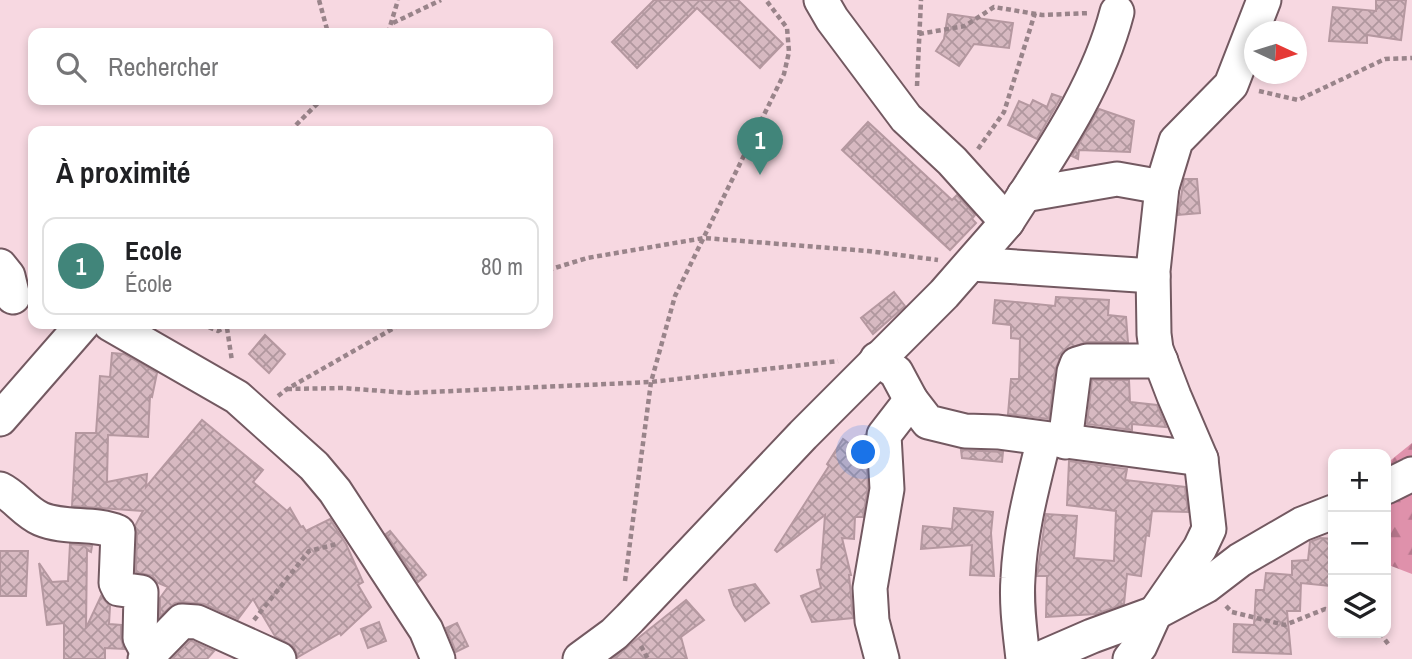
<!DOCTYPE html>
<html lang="fr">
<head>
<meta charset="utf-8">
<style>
  body { margin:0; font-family:"Archivo Narrow",sans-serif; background:#f6f6f6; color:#202124 }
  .controls { position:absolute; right:21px; bottom:21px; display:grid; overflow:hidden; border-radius:14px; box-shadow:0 4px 10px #0003 }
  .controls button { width:63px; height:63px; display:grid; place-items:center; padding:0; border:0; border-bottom:2px solid #e0e0e0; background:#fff; color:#202124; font:35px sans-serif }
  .compass { position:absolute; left:1244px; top:21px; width:63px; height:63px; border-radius:50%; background:#fff; box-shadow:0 4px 10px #0003; rotate:94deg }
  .you { position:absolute; left:864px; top:453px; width:24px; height:24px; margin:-18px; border:5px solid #fff; border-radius:50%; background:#1a73e8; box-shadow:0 0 0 10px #1a73e833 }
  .badge { display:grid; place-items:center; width:46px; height:46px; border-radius:50%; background:#41857a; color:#fff; font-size:23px; font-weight:700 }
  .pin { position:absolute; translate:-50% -58px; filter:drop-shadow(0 2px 4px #0008) }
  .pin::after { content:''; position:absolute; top:37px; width:24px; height:21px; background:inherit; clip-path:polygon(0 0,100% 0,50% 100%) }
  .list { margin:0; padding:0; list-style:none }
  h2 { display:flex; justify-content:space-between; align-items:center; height:91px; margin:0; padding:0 28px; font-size:30px }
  h2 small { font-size:23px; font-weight:400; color:#757577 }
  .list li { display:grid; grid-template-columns:46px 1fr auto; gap:21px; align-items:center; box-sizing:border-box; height:98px; margin:0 14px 14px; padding:0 14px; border:2px solid #e0e0e0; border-radius:14px }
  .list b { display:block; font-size:26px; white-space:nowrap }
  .list p { margin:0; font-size:23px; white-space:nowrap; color:#757577 }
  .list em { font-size:23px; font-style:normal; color:#757577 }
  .icon { flex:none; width:38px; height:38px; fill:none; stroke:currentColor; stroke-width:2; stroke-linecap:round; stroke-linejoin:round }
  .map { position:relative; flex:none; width:1412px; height:659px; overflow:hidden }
  .search { position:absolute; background:#fff; box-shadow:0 4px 10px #0003; left:28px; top:28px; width:525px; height:77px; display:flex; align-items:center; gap:18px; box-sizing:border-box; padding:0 24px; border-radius:14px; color:#757577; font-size:26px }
  .panel { position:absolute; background:#fff; box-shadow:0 4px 10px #0003; left:28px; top:126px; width:525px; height:203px; border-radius:14px }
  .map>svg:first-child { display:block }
</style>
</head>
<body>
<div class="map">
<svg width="1412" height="659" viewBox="0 0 1412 659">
  <defs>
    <pattern id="forest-firs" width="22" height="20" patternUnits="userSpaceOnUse" patternTransform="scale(1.75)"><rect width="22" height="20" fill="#df91ab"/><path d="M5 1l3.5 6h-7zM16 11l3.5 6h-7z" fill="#b6778c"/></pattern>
    <pattern id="building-cross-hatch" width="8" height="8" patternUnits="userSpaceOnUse" patternTransform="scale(1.75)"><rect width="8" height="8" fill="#d7b9c1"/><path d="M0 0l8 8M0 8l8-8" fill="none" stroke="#b0979e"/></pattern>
  </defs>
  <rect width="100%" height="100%" fill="#f7d8e1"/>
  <polygon fill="url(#forest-firs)" points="1412,443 1412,574 1386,564 1386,464"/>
  <g fill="url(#building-cross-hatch)" stroke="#b598a0" stroke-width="2">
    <polygon points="654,0 738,0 783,44 760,68 697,8 637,68 612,42"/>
    <polygon points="1376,0 1406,0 1401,40 1367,35 1367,43 1329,41 1333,7 1376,11"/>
    <polygon points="948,14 1013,23 1009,48 974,44 959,66 936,51 944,39"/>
    <polygon points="1052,94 1061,97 1037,139 1008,125 1019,101 1030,106 1033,100 1047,107"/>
    <polygon points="1099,109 1134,121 1130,152 1079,150 1078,159 1072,156"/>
    <polygon points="868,122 952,200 957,195 975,215 972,219 976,223 950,250 842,150"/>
    <polygon points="1184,179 1197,179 1200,213 1178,215"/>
    <polygon points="894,292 905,306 873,334 861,318"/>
    <polygon points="1056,297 1109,300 1108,315 1126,317 1128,342 1087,342 1064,350 1055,370 1049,419 1008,414 1011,379 1019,379 1020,339 1011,338 1011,325 993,323 995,300 1055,306"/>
    <polygon points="265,335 285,354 269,373 249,354"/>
    <polygon points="112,353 124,354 157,373 152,397 150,396 148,437 108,435 107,482 147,474 146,487 202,420 263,470 253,482 287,511 290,508 301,527 303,526 306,531 330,519 346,544 363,582 358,585 371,607 341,635 340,633 298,657 294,647 275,636 253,599 238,619 204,604 183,602 175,603 160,616 160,598 168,587 158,583 152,576 136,572 137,533 135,526 143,511 72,506 76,433 96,433 100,376 110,377"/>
    <polygon points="1092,380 1129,380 1130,402 1157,405 1166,427 1132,424 1132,430 1087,424"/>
    <polygon points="865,435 868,488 863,517 855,517 854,539 842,538 851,575 849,575 853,618 812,622 801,596 821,588 817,570 821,569 825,515 777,552 775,550 829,466 827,464 843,439 851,445"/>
    <polygon points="961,450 1003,452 1002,462 962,458"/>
    <polygon points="1069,461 1127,469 1125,480 1185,487 1188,512 1152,511 1149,536 1146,535 1141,576 1127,574 1124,604 1096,614 1046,617 1047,576 1037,576 1046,514 1077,516 1074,558 1114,561 1116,511 1067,505"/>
    <polygon points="954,508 993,512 991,533 994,576 970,575 972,545 921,549 923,526 952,529"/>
    <polygon points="390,531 426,575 418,582 386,534"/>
    <polygon points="1320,538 1333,539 1330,586 1301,583 1300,611 1287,611 1291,654 1233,652 1234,624 1254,625 1256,590 1264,590 1266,573 1292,575 1292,561 1308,560 1310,542"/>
    <polygon points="70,544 92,546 91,552 87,550 86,628 101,596 110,606 109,624 121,625 121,638 124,649 105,648 105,659 64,659 64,623 47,625 39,563 52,582 68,581"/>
    <polygon points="0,551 28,551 26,596 0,596"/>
    <polygon points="755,584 769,603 745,621 734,605 729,590"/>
    <polygon points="686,600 704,620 681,637 687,659 612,659"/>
    <polygon points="379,622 386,641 368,648 361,629"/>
    <polygon points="457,623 468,646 456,652 446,628"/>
    <polygon points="190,641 192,641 214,651 207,659 172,659"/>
  </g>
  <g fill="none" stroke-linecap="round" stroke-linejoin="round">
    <defs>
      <g id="minor">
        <polyline points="1024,195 1117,179 1162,187"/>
        <path d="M1007 222C1049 156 1097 89 1117 12"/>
        <polyline points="972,264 1153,276"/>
        <polyline points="0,266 8,276 13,297"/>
        <polyline points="110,324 237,397 314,466 335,491 426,630 438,659"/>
        <polyline points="877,359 896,372 911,400 928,422 965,431 998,432 1201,459"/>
        <polyline points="0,419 83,324"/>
        <polyline points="1065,442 1074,372 1077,364 1087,361 1161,361"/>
        <polyline points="1386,487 1412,474"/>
        <path d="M0 489C15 496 25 512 41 519 65 529 94 522 118 532L116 583 119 589 141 592 140 638 149 655"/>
        <polyline points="145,659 182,621 197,622 279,659"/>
        <polyline points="580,659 614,634 630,618 803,435 944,294 1007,222 952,161 906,118 832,19 821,0"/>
        <polyline points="882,659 872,621 870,588 887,489 884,435 911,400"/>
        <path d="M1023 659C1020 632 1016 605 1018 578 1020 531 1033 484 1044 439"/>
        <polyline points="1039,659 1092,636 1155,613 1206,586 1240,560 1302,524 1333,512"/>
        <polyline points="1130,659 1140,646 1155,613 1200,548 1209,529 1201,459 1174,396 1156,349 1154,334 1153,271 1162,187 1176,141 1231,85 1264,0"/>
      </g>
    </defs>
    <use href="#minor" stroke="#735961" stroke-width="37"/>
    <g stroke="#99848a" stroke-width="4.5" stroke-dasharray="5 3.5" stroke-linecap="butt">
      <polyline points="319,0 328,33"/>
      <polyline points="393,23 441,0"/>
      <polyline points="388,33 398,0"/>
      <polyline points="919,34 965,26 994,7 1042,15 1090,13"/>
      <polyline points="917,86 921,0"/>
      <polyline points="1259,91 1298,100 1385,59 1412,58"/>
      <polyline points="290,131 321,100"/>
      <polyline points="978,149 1004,112 1035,13"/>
      <polyline points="548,270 587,258 704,238 868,251 938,260"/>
      <polyline points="201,324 218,331 231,324"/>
      <polyline points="227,328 232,361"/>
      <polyline points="287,389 343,388 408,393 651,382 838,361"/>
      <polyline points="278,396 287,389 401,324"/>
      <polyline points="625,581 651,382 675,296 784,74 789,52 787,28 766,0"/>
      <polyline points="1226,606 1232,612 1285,625 1325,609 1333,611"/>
      <polyline points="254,620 309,551 337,544"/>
      <polyline points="1380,633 1389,645"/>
      <polyline points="641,646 648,659"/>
    </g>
    <use href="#minor" stroke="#fff" stroke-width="33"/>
  </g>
</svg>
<div class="controls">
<button>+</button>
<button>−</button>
<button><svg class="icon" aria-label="layers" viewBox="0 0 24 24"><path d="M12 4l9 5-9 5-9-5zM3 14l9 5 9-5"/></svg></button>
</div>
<svg class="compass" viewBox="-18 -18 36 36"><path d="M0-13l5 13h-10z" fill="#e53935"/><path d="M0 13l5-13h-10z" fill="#757577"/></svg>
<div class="you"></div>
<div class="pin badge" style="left:760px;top:175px">1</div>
<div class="search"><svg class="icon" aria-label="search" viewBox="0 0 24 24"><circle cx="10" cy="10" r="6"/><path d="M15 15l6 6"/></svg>Rechercher</div>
<section class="panel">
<h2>À proximité<small></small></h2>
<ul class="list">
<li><span class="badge">1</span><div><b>Ecole</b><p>École</p></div><em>80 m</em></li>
</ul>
</section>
</div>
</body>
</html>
